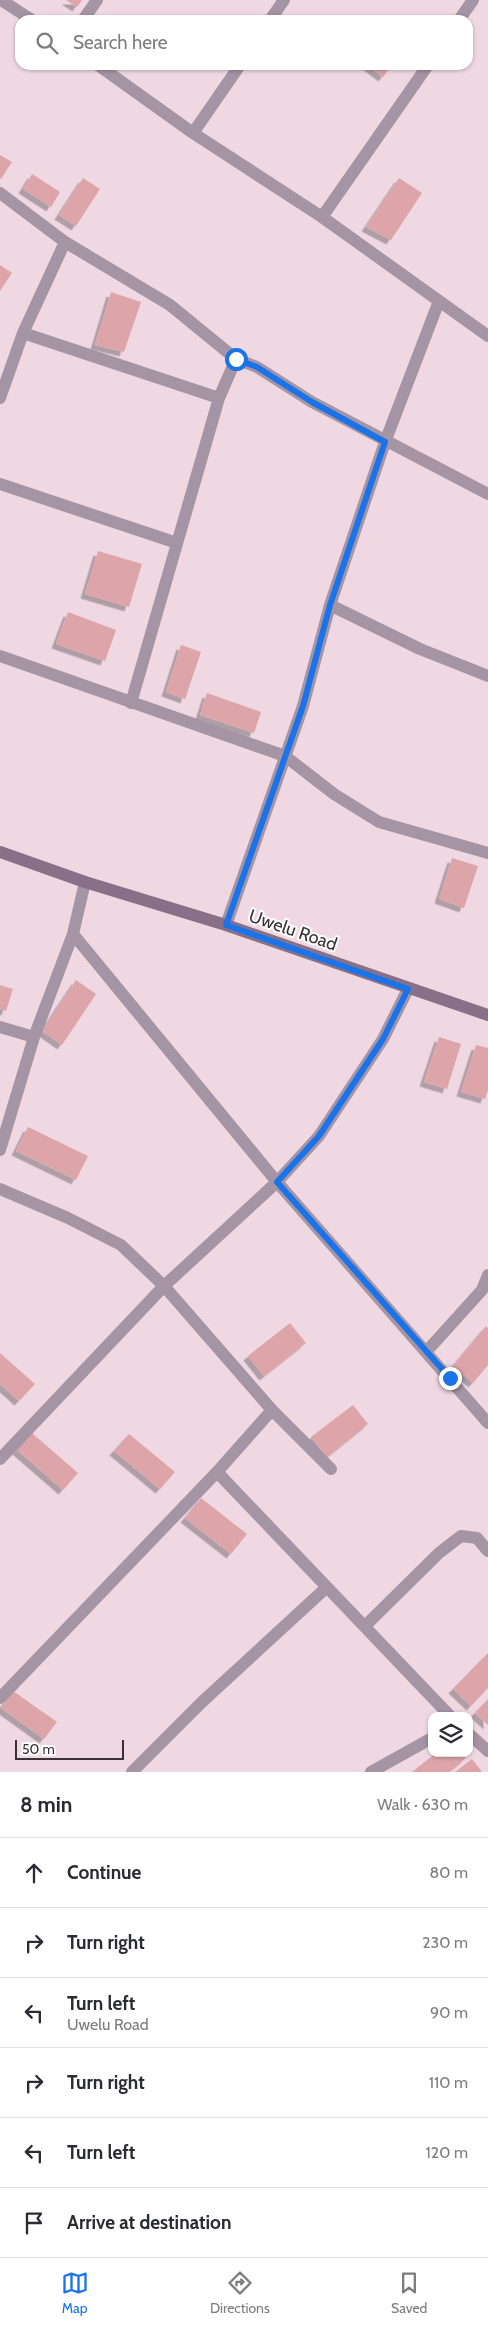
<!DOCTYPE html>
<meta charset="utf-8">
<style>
:root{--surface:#fff;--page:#f7f7f7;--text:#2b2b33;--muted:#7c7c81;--line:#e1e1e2;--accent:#1a73e8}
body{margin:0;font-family:Cabin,sans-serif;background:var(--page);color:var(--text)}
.controls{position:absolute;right:15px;bottom:15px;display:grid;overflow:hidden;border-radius:10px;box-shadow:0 1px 4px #0004}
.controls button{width:45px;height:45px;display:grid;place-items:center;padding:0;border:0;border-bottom:1px solid var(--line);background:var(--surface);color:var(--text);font:25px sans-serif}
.scale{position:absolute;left:15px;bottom:12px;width:109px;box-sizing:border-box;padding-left:5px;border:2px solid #3a3135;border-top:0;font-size:14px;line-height:18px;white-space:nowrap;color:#3a3135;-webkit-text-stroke:4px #fff;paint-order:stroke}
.stop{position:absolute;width:15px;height:15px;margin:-11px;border:4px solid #1a73e8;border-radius:50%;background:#fff}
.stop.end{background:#1a73e8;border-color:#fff;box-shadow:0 1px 5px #0008}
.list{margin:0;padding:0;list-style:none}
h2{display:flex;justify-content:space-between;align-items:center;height:65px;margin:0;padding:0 20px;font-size:21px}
h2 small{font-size:16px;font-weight:400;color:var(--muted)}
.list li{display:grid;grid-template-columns:32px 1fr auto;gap:15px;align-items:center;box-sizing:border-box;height:70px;padding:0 20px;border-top:1px solid var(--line)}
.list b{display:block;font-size:19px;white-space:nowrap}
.list p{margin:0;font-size:16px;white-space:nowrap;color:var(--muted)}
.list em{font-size:16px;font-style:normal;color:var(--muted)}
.icon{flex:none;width:28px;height:28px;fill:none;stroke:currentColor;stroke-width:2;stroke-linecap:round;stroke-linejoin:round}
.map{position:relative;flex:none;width:488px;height:1772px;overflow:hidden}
.search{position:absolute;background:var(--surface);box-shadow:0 1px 4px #0004;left:15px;right:15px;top:15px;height:55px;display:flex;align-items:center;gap:12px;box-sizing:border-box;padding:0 18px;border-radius:15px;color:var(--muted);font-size:19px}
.sheet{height:485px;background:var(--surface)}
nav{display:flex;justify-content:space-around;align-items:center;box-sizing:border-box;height:70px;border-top:1px solid var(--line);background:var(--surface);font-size:14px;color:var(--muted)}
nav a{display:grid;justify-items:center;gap:2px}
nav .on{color:var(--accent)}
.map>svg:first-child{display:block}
.building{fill:#dda5a9;filter:url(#shadow)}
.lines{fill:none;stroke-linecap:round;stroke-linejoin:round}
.street{stroke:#a594a4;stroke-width:12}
.secondary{stroke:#887088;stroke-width:12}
.route{stroke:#1a73e8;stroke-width:6}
.labels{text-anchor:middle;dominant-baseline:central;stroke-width:4;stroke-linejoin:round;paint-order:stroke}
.street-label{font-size:18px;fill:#3a3135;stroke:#fff}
</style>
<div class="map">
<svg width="488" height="1772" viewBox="0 0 488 1772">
<defs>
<filter id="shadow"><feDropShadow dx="-4.5" dy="4.5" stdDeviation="0" flood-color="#0004"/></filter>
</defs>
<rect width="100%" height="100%" fill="#efd8e2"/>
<path class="building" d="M66,0H82L77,7Z
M367,65H392L383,77Z
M0,155L12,162L1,179L0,178Z
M32,174L60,192L51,207L23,189Z
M83,178L100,189L76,226L59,215Z
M399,178L422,193L391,240L366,227Z
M0,265L12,273L0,291Z
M111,292L141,302L124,352L95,345Z
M98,551L142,564L129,607L85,594Z
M68,612L116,630L105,661L56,644Z
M181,645L201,652L185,699L166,692Z
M207,693L261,712L254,733L200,715Z
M452,858L478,866L464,908L439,899Z
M76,980L96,994L62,1045L42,1031Z
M0,985L13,989L6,1011L0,1009Z
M439,1037L461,1044L447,1089L424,1082Z
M476,1045L488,1048V1090L485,1099L461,1092Z
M28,1127L88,1156L76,1180L16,1151Z
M290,1323L306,1343L264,1376L248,1356Z
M486,1326L488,1328V1365L473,1383L453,1366Z
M0,1353L35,1384L19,1401L0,1384Z
M353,1405L368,1424L327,1457L311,1437Z
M32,1433L78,1473L63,1490L17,1450Z
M129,1434L175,1472L160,1489L114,1451Z
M201,1498L247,1534L231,1554L185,1518Z
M488,1653V1688L471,1706L453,1689Z
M13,1691L57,1722L44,1739L1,1708Z
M488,1699V1725L475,1713Z
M436,1753H462L466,1758L449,1772H412Z
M472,1759L482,1772H455Z"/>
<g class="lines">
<path class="street" d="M1,0L32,20
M83,20L97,0
M270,20L284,0
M459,20L473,0
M98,65L193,133L322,217L488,336
M193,133L240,65
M0,193L65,242L170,305L236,359L257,367L312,402L488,494
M322,217L428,65
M23,333L219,398
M0,398L23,333L65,242
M0,484L177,543
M330,605L420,649L488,676
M0,656L285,756L334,794L379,822L488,853
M131,703L219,398L236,359
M226,925L303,706L330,605L385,442L439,301
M73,934L277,1182L488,1423
M0,1027L34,1037
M0,1150L34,1037L73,934L85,882
M0,1189L68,1218L121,1245L164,1286L272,1410L331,1469
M426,1352L482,1290L488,1275
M0,1459L164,1286L277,1182L319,1136L383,1039L408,989
M217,1472L450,1716
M365,1626L439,1553L461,1536L477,1538L488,1551
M0,1698L217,1472L272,1410
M469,1734L488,1751
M132,1772L202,1702L327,1587
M371,1772L432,1738"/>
<path class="secondary" d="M0,852L85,882L226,925L488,1015"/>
</g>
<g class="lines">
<path class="route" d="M236,359L257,367L312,402L385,442L330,605L303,706L226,925L408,989L383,1039L319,1136L277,1182L450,1378"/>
</g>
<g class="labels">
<g class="street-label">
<text transform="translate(293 930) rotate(19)">Uwelu Road</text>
</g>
</g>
</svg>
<div class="controls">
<button><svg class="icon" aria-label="layers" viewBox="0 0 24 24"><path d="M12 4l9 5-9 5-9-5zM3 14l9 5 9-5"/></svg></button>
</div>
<div class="scale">50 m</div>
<div class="stop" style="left:236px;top:359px"></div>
<div class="stop end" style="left:450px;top:1378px"></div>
<div class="search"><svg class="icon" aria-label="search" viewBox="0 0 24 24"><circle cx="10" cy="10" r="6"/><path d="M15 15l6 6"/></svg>Search here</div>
</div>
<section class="sheet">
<h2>8 min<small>Walk · 630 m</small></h2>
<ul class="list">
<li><svg class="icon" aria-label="ahead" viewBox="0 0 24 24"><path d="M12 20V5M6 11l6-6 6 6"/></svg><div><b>Continue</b></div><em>80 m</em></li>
<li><svg class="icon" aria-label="right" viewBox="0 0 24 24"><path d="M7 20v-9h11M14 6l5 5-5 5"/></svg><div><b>Turn right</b></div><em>230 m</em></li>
<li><svg class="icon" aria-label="left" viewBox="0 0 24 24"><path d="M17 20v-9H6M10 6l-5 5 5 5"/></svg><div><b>Turn left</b><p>Uwelu Road</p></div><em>90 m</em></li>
<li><svg class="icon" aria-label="right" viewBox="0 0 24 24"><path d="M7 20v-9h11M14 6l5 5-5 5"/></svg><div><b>Turn right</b></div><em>110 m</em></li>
<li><svg class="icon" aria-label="left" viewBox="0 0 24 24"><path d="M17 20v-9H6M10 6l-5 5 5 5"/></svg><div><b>Turn left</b></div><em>120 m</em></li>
<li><svg class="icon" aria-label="arrive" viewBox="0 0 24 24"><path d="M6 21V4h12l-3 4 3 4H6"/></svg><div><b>Arrive at destination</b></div></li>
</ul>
</section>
<nav>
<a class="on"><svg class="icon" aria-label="map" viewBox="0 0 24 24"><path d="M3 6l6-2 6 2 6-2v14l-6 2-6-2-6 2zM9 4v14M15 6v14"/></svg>Map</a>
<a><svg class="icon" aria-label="directions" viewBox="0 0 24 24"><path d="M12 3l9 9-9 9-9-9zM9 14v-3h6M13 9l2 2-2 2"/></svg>Directions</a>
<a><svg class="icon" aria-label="saved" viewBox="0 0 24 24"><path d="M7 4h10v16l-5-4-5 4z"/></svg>Saved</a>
</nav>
